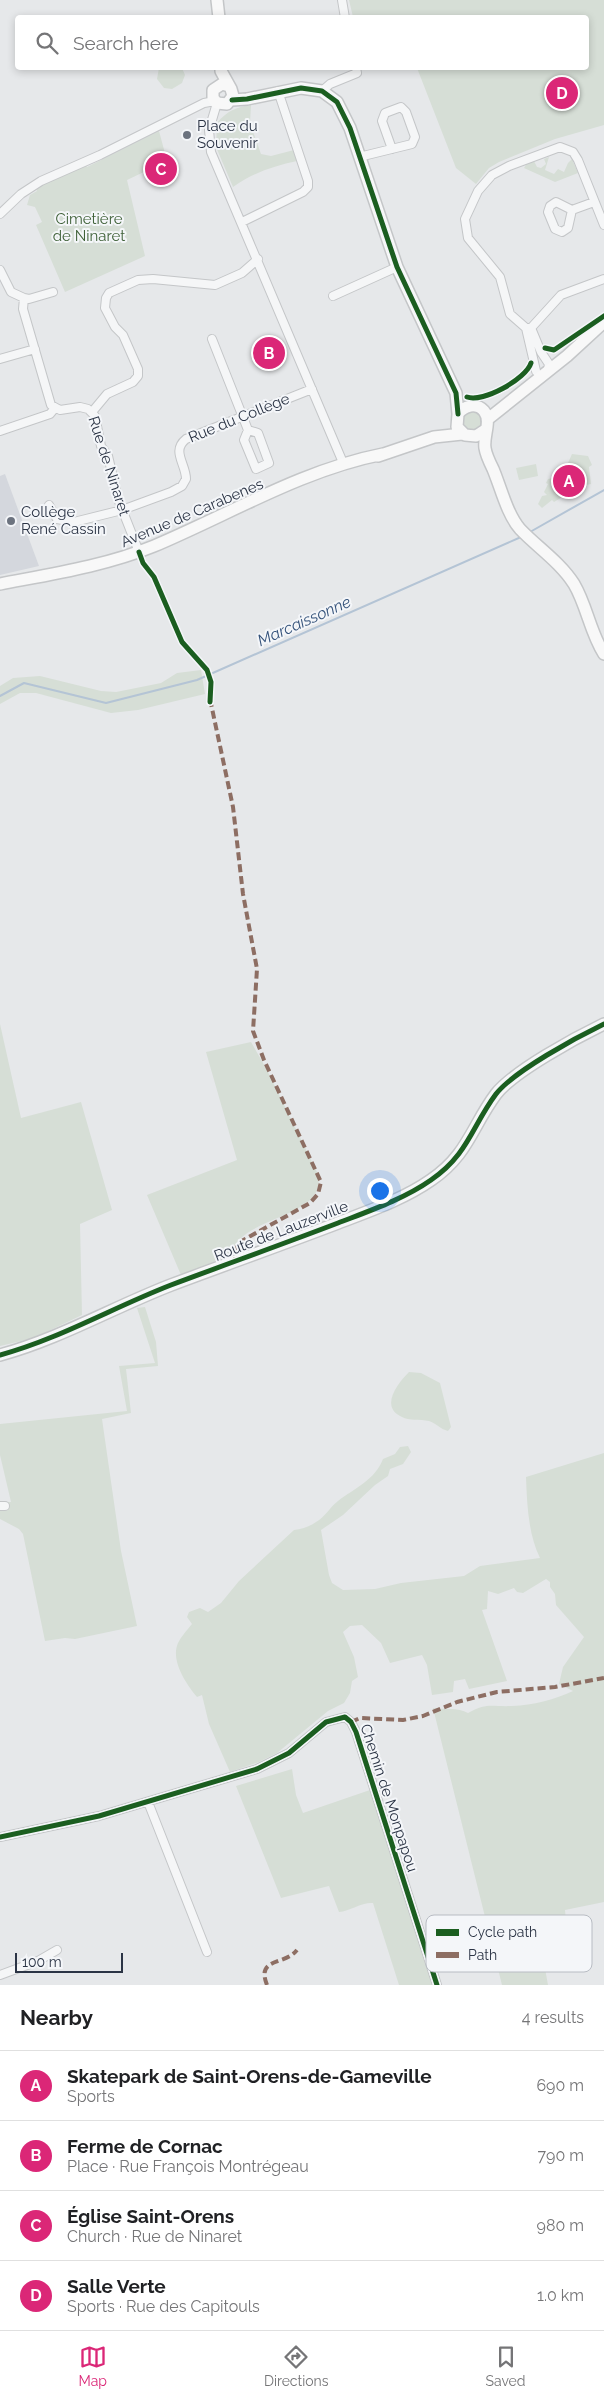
<!DOCTYPE html>
<meta charset="utf-8">
<style>
:root{--surface:#fff;--page:#f2f2f2;--text:#202124;--muted:#757577;--line:#e0e0e0;--accent:#db2777}
body{margin:0;font-family:Raleway,sans-serif;background:var(--page);color:var(--text)}
.scale{position:absolute;left:15px;bottom:12px;width:108px;box-sizing:border-box;padding-left:5px;border:2px solid #2b3445;border-top:0;font-size:14px;line-height:18px;white-space:nowrap;color:#2b3445;-webkit-text-stroke:4px #f4f6f9;paint-order:stroke}
.you{position:absolute;left:379px;top:1190px;width:18px;height:18px;margin:-12px;border:4px solid #fff;border-radius:50%;background:#1a73e8;box-shadow:0 0 0 8px #1a73e833}
.badge{display:grid;place-items:center;width:32px;height:32px;border-radius:50%;background:var(--accent);color:#fff;font-size:16px;font-weight:700}
.pin{position:absolute;translate:-50% -50%;border:2px solid #fff;box-shadow:0 1px 5px #0006}
.list{margin:0;padding:0;list-style:none}
h2{display:flex;justify-content:space-between;align-items:center;height:65px;margin:0;padding:0 20px;font-size:21px}
h2 small{font-size:16px;font-weight:400;color:var(--muted)}
.list li{display:grid;grid-template-columns:32px 1fr auto;gap:15px;align-items:center;box-sizing:border-box;height:70px;padding:0 20px;border-top:1px solid var(--line)}
.list b{display:block;font-size:19px;white-space:nowrap}
.list p{margin:0;font-size:16px;white-space:nowrap;color:var(--muted)}
.list em{font-size:16px;font-style:normal;color:var(--muted)}
.icon{flex:none;width:28px;height:28px;fill:none;stroke:currentColor;stroke-width:2;stroke-linecap:round;stroke-linejoin:round}
.map{position:relative;flex:none;width:604px;height:1985px;overflow:hidden}
.search{position:absolute;background:var(--surface);box-shadow:0 2px 8px #0003;left:15px;right:15px;top:15px;height:55px;display:flex;align-items:center;gap:12px;box-sizing:border-box;padding:0 18px;border-radius:5px;color:var(--muted);font-size:19px}
.sheet{height:345px;background:var(--surface)}
nav{display:flex;justify-content:space-around;align-items:center;box-sizing:border-box;height:70px;border-top:1px solid var(--line);background:var(--surface);font-size:14px;color:var(--muted)}
nav a{display:grid;justify-items:center;gap:2px}
nav .on{color:var(--accent)}
.map>svg:first-child{display:block}
.built{fill:#d4d7dd}
.green{fill:#d6ded6}
.lines{fill:none;stroke-linecap:round;stroke-linejoin:round}
.stream{stroke:#b4c4d5;stroke-width:2}
.street-casing{stroke:#c4c6c8;stroke-width:10}
.secondary-casing{stroke:#c4c6c8;stroke-width:14}
.street{stroke:#f5f6f7;stroke-width:8}
.secondary{stroke:#f8f8f8;stroke-width:11}
.quiet{stroke:#8d6e63;stroke-width:4;stroke-dasharray:8 4;stroke-linecap:butt}
.cycleway-casing{stroke:#f4f6f9;stroke-width:8}
.cycleway{stroke:#1b5e20;stroke-width:5}
.poi-dot{fill:#6c737f;stroke:#f4f6f9;stroke-width:2}
.labels{text-anchor:middle;dominant-baseline:central;stroke-width:4;stroke-linejoin:round;paint-order:stroke}
.poi-label{font-size:15px;fill:#2b3445;stroke:#f4f6f9;text-anchor:start}
.park-label{font-size:15px;fill:#3f6138;stroke:#f4f6f9}
.street-label{font-size:15px;fill:#2b3445;stroke:#f4f6f9}
.water-label{font-size:16px;font-style:italic;fill:#34527a;stroke:#f4f6f9}
.key{fill:#f4f6f9;stroke:#b8bcc3;stroke-width:1}
.key-label{font-size:14px;fill:#2b3445}
</style>
<div class="map">
<svg width="604" height="1985" viewBox="0 0 604 1985">
<rect width="100%" height="100%" fill="#e6e8ea"/>
<path class="built" d="M5,474L39,566L0,575V476Z"/>
<path class="green" d="M349,0H604V125L555,139L499,162L489,168L476,184L456,168L417,68H586V18L353,17Z
M159,68H182L185,75L182,83L172,89L164,88L157,79Z
M251,105L250,123L261,154L271,156L294,150L297,161C274,166 252,173 233,187L216,147L217,123C227,111 236,107 251,105Z
M159,131L166,157L156,160L157,165L150,166L146,171L127,180L145,256L65,292L36,225L42,222L35,207L27,205L30,195L37,191L36,188L86,165L87,167Z
M549,157L545,170L554,174L558,169L564,172L568,163L572,159L578,173L555,182L524,168L527,163L534,161L537,167L541,168L546,164L544,159Z
M462 422a10 10 0 1 1 20 0a10 10 0 1 1-20 0Z
M572,454L588,456L592,465L589,467L591,484L581,486L554,502L552,500L542,508L538,504L542,496L547,495L544,492L548,484L546,483L548,479L554,478L556,473L564,472Z
M536,464L538,476L519,480L516,468Z
M201,670L205,694L138,710L111,713L36,693H20L0,704V686L13,678L40,676L101,691L116,692L161,683L177,673Z
M0,1024L21,1118L81,1102L112,1210L80,1224L82,1315L34,1338L0,1346Z
M251,1042L267,1070L318,1174C328,1220 238,1215 231,1255L181,1275L147,1195L237,1160L206,1052Z
M145,1307L156,1342L158,1366L126,1369L131,1413L102,1419L121,1551L137,1626L75,1639L65,1638L45,1641L23,1534L19,1529L0,1519V1502H11L0,1455V1424L127,1411L119,1366L155,1363L137,1308Z
M409,1372L421,1373L440,1383L451,1427L448,1431C440,1429 436,1423 429,1421C420,1419 409,1421 402,1417C379,1407 398,1383 409,1372Z
M408,1446L411,1452L403,1464L390,1469L388,1476L375,1485L343,1515L321,1530L329,1575L332,1583L343,1590L375,1589L401,1583L464,1576L480,1566L540,1558C528,1534 527,1503 526,1477L604,1453V1902L565,1910L568,1943L542,1952L548,1985H502L433,1708C444,1710 458,1707 468,1713C488,1702 491,1707 512,1706C534,1705 553,1700 573,1691L559,1684L563,1667L584,1637L556,1605L555,1594L550,1587V1582L546,1579L523,1593L517,1592L514,1588L498,1594L488,1591L487,1609L482,1610L507,1681L469,1689L465,1679L454,1681L453,1692L432,1695L427,1665L422,1655L390,1663L381,1643L362,1625L350,1626L343,1632L354,1657L358,1677L352,1681L350,1693L344,1703L328,1711L277,1753L259,1762L230,1772L209,1724L202,1695L197,1697C187,1685 170,1661 178,1643C181,1637 187,1630 192,1624L187,1617L189,1612L200,1608L208,1612L221,1603L239,1581L294,1530C302,1529 309,1527 316,1522C325,1517 330,1507 338,1501C355,1488 375,1480 383,1459L395,1454L400,1447Z
M292,1769L296,1795L303,1813L370,1790L433,1985H399L373,1903C362,1902 350,1911 339,1912L329,1886L281,1898L236,1786Z"/>
<g class="lines">
<path class="stream" d="M530,532L604,490
M0,696L24,683L106,703L197,680L521,537"/>
<defs>
<path id="street" d="M342,0L345,18
M322,91L330,84L357,73L356,68
M217,103L209,130L211,152L344,465
M359,157L412,144L415,137L406,112L401,107L385,113L382,121L392,149
M572,210L568,228L562,232L555,229L548,212L550,206L556,202L572,210L594,202
M0,214L21,194L41,181L100,155L204,103L215,101
M242,222L303,192L308,187V181L278,91
M0,270L11,292L24,298L23,309L51,405L60,410L80,407L88,409L95,416L101,446L108,456L118,499L139,552
M333,296L397,267
M24,298L29,299L53,292
M526,328L536,371
M531,328H526L510,314L500,277L468,238L465,219L478,191L492,175L509,166L560,147L573,152L578,160L604,225
M531,328L561,295L604,279
M531,328L541,352L549,364L548,370
M212,339L248,430L244,440L256,469L269,463L258,433L248,430
M0,359L35,349
M92,412L107,394L133,382L138,376V369L123,335L115,327L105,308L106,298L109,293L138,280L153,279L215,285L242,273L258,259
M0,431L50,414L55,408
M49,505L57,519L74,522L122,510L171,492L182,486L186,479C186,464 171,451 186,439L312,389
M0,1506H5
M148,1802L207,1952
M0,1837L99,1816L257,1769L289,1753L326,1722L345,1717L351,1722L356,1732L437,1985
M0,1975L38,1961L57,1950"/>
<path id="secondary" d="M217,0L219,18
M221,71L231,89L233,96L227,104L217,103L213,98V90L222,84L229,86
M232,100L247,99L301,88L322,91L337,102L350,128L397,267L456,393L458,414
M488,419L567,356L604,322
M485,430L476,436L465,435L457,427L458,414C464,406 476,402 484,411C492,421 483,436 485,448C486,455 490,463 493,469C501,488 507,514 520,529C537,547 560,562 574,584C587,606 590,632 604,654
M378,456L434,437L462,434
M0,584C52,574 105,566 154,546C230,514 302,470 383,454
M0,1355C59,1339 114,1307 171,1285C227,1264 283,1244 338,1223C369,1211 404,1199 431,1180C468,1155 472,1126 496,1094C514,1071 577,1037 604,1024"/>
</defs>
<use href="#street" class="street-casing"/>
<use href="#secondary" class="secondary-casing"/>
<use href="#street" class="street"/>
<use href="#secondary" class="secondary"/>
<path class="quiet" d="M210,699L233,807L243,894L257,969L253,1031L264,1060L321,1182L318,1194L310,1203L238,1243L234,1252L236,1261
M351,1722L360,1718L403,1720L423,1716L457,1702L497,1692L555,1687L604,1678
M267,1985C256,1957 284,1966 297,1950"/>
<defs>
<path id="cycleway" d="M232,100L247,99L301,88L322,91L337,102L350,128L397,267L456,393L458,414
M545,348L554,350L604,316
M467,397C483,403 526,379 531,363
M139,552L143,563L154,577L182,642L207,670L211,682L210,702
M0,1355C59,1339 114,1307 171,1285C227,1264 283,1244 338,1223C369,1211 404,1199 431,1180C468,1155 472,1126 496,1094C514,1071 577,1037 604,1024
M0,1837L99,1816L257,1769L289,1753L326,1722L345,1717L351,1722L356,1732L437,1985"/>
</defs>
<use href="#cycleway" class="cycleway-casing"/>
<use href="#cycleway" class="cycleway"/>
</g>
<g class="poi-dot">
<circle cx="187" cy="135" r="5"/>
<circle cx="11" cy="521" r="5"/>
</g>
<g class="labels">
<g class="poi-label">
<text x="197" y="126">Place du<tspan x="197" dy="17">Souvenir</tspan></text>
<text x="21" y="512">Collège<tspan x="21" dy="17">René Cassin</tspan></text>
</g>
<g class="park-label">
<text x="89" y="219">Cimetière<tspan x="89" dy="17">de Ninaret</tspan></text>
</g>
<g class="street-label">
<text transform="translate(239 418) rotate(-22)">Rue du Collège</text>
<text transform="translate(109 466) rotate(72)">Rue de Ninaret</text>
<text transform="translate(192 513) rotate(-23)">Avenue de Carabenes</text>
<text transform="translate(281 1231) rotate(-21)">Route de Lauzerville</text>
<text transform="translate(389 1798) rotate(72)">Chemin de Monpapou</text>
</g>
<g class="water-label">
<text transform="translate(304 621) rotate(-24)">Marcaissonne</text>
</g>
</g>
<rect x="426" y="1915" width="166" height="57" rx="8" class="key"/>
<rect x="436" y="1929" width="23" height="7" fill="#1b5e20"/>
<rect x="436" y="1952" width="23" height="6" fill="#8d6e63"/>
<g class="key-label">
<text x="468" y="1937">Cycle path</text>
<text x="468" y="1960">Path</text>
</g>
</svg>
<div class="scale">100 m</div>
<div class="you"></div>
<div class="pin badge" style="left:569px;top:481px">A</div>
<div class="pin badge" style="left:269px;top:353px">B</div>
<div class="pin badge" style="left:161px;top:169px">C</div>
<div class="pin badge" style="left:562px;top:93px">D</div>
<div class="search"><svg class="icon" aria-label="search" viewBox="0 0 24 24"><circle cx="10" cy="10" r="6"/><path d="M15 15l6 6"/></svg>Search here</div>
</div>
<section class="sheet">
<h2>Nearby<small>4 results</small></h2>
<ul class="list">
<li><span class="badge">A</span><div><b>Skatepark de Saint-Orens-de-Gameville</b><p>Sports</p></div><em>690 m</em></li>
<li><span class="badge">B</span><div><b>Ferme de Cornac</b><p>Place · Rue François Montrégeau</p></div><em>790 m</em></li>
<li><span class="badge">C</span><div><b>Église Saint-Orens</b><p>Church · Rue de Ninaret</p></div><em>980 m</em></li>
<li><span class="badge">D</span><div><b>Salle Verte</b><p>Sports · Rue des Capitouls</p></div><em>1.0 km</em></li>
</ul>
</section>
<nav>
<a class="on"><svg class="icon" aria-label="map" viewBox="0 0 24 24"><path d="M3 6l6-2 6 2 6-2v14l-6 2-6-2-6 2zM9 4v14M15 6v14"/></svg>Map</a>
<a><svg class="icon" aria-label="directions" viewBox="0 0 24 24"><path d="M12 3l9 9-9 9-9-9zM9 14v-3h6M13 9l2 2-2 2"/></svg>Directions</a>
<a><svg class="icon" aria-label="saved" viewBox="0 0 24 24"><path d="M7 4h10v16l-5-4-5 4z"/></svg>Saved</a>
</nav>
